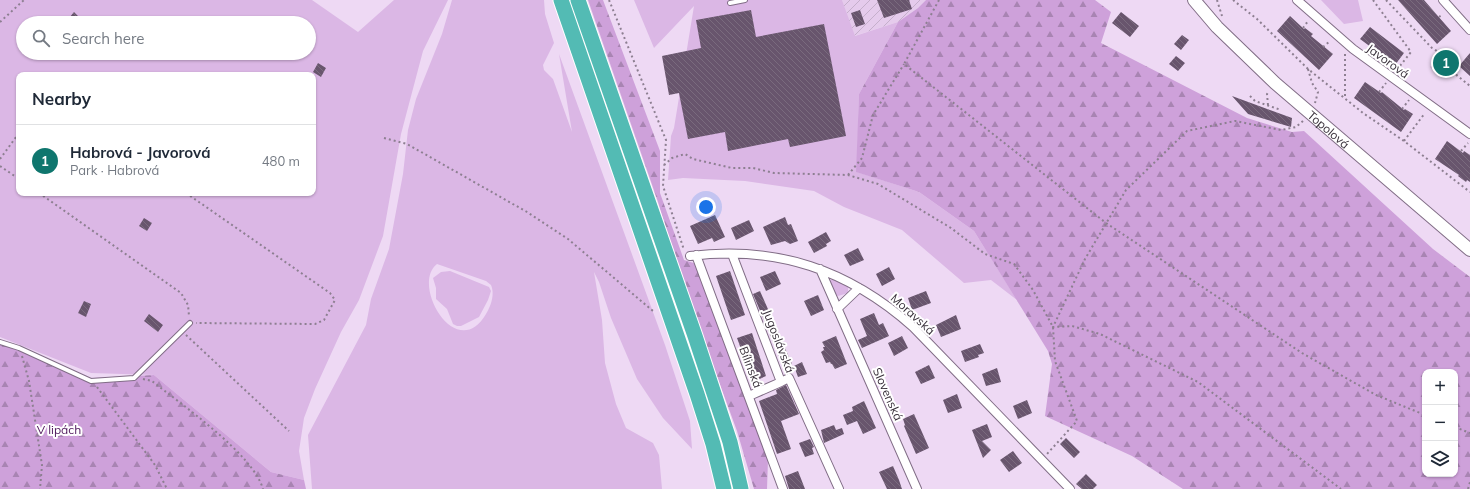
<!DOCTYPE html>
<meta charset="utf-8">
<style>
:root{--surface:#fff;--page:#f6f6f7;--text:#1f2937;--muted:#747a83;--line:#e0e1e3;--accent:#0f766e}
body{margin:0;font-family:Mulish,sans-serif;background:var(--page);color:var(--text)}
.controls{position:absolute;right:12px;bottom:12px;display:grid;overflow:hidden;border-radius:8px;box-shadow:0 1px 3px #0004}
.controls button{width:36px;height:36px;display:grid;place-items:center;padding:0;border:0;border-bottom:1px solid var(--line);background:var(--surface);color:var(--text);font:20px sans-serif}
.you{position:absolute;left:706px;top:207px;width:14px;height:14px;margin:-10px;border:3px solid #fff;border-radius:50%;background:#1a73e8;box-shadow:0 0 0 6px #1a73e833}
.badge{display:grid;place-items:center;width:26px;height:26px;border-radius:50%;background:var(--accent);color:#fff;font-size:13px;font-weight:700}
.pin{position:absolute;translate:-50% -50%;border:2px solid #fff;box-shadow:0 1px 4px #0006}
.list{margin:0;padding:0;list-style:none}
h2{display:flex;justify-content:space-between;align-items:center;height:52px;margin:0;padding:0 16px;font-size:17px}
h2 small{font-size:13px;font-weight:400;color:var(--muted)}
.list li{display:grid;grid-template-columns:26px 1fr auto;gap:12px;align-items:center;box-sizing:border-box;height:72px;padding:0 16px;border-top:1px solid var(--line)}
.list b{display:block;font-size:15px;white-space:nowrap}
.list p{margin:0;font-size:13px;white-space:nowrap;color:var(--muted)}
.list em{font-size:13px;font-style:normal;color:var(--muted)}
.icon{flex:none;width:22px;height:22px;fill:none;stroke:currentColor;stroke-width:2;stroke-linecap:round;stroke-linejoin:round}
.map{position:relative;flex:none;width:1470px;height:489px;overflow:hidden}
.search{position:absolute;background:var(--surface);box-shadow:0 1px 3px #0004;left:16px;top:16px;width:300px;height:44px;display:flex;align-items:center;gap:10px;box-sizing:border-box;padding:0 14px;border-radius:22px;color:var(--muted);font-size:15px}
.panel{position:absolute;background:var(--surface);box-shadow:0 1px 3px #0004;left:16px;top:72px;width:300px;height:124px;border-radius:8px}
.map>svg:first-child{display:block}
.industrial{fill:url(#industrial-furrows)}
.green{fill:#dbb7e5;fill-rule:evenodd}
.forest{fill:url(#forest-firs);fill-rule:evenodd}
.park{fill:url(#park-dots)}
.building{fill:url(#building-back-hatch)}
.lines{fill:none;stroke-linecap:round;stroke-linejoin:round}
.lane-casing{stroke:#816d86;stroke-width:6}
.street-casing{stroke:#816d86;stroke-width:10}
.secondary-casing{stroke:#816d86;stroke-width:14}
.highway-casing{stroke:#fff;stroke-width:17}
.path{stroke:#8d7f91;stroke-width:2;stroke-dasharray:2 3;stroke-linecap:butt}
.lane{stroke:#fff;stroke-width:4}
.street{stroke:#fff;stroke-width:8}
.secondary{stroke:#fff;stroke-width:12}
.highway{stroke:#53bbb4;stroke-width:15}
.labels{text-anchor:middle;dominant-baseline:central;stroke-width:4;stroke-linejoin:round;paint-order:stroke}
.street-label{font-size:12px;fill:#372f39;stroke:#fff}
.park-label{font-size:12px;fill:#50195d;stroke:#fff}
</style>
<div class="map">
<svg width="1470" height="489" viewBox="0 0 1470 489">
<defs>
<pattern id="industrial-furrows" width="10" height="10" patternUnits="userSpaceOnUse"><rect width="10" height="10" fill="#e5cbec"/><path d="M-1 1l2-2M0 10L10 0M9 11l2-2" fill="none" stroke="#c5afcb"/></pattern>
<pattern id="forest-firs" width="22" height="20" patternUnits="userSpaceOnUse"><rect width="22" height="20" fill="#cea1da"/><path d="M5 1l3.5 6h-7zM16 11l3.5 6h-7z" fill="#a884b2"/></pattern>
<pattern id="park-dots" width="8" height="8" patternUnits="userSpaceOnUse"><rect width="8" height="8" fill="#dbb7e5"/><path d="M2 2h.1M6 6h.1" fill="none" stroke="#b295bb" stroke-width="1.8" stroke-linecap="round"/></pattern>
<pattern id="building-back-hatch" width="6" height="6" patternUnits="userSpaceOnUse"><rect width="6" height="6" fill="#68556d"/><path d="M-1 5l2 2M0 0l6 6M5-1l2 2" fill="none" stroke="#7a6b7e"/></pattern>
</defs>
<rect width="100%" height="100%" fill="#eed9f4"/>
<path class="industrial" d="M842,0H926L918,8L898,22L854,36Z"/>
<path class="green" d="M0,0H312L358,32L394,0H448L423,51L401,134L383,236L359,300L341,332L315,389L304,418L299,451L304,480L271,472L154,375L91,373L0,337ZM23,23H309V53H23ZM19,75H313V193H19Z
M452,0H544L545,14L554,43L543,65L544,70L553,79L572,132L559,54L665,345L690,421L692,449L663,418L637,379L611,318L599,282L594,272L602,320L605,363L616,404L626,428L653,443L659,455L662,489H312L308,435L366,325L371,299L389,249L403,174L408,130L416,99L442,34ZM437,264L486,281L491,285C495,294 491,306 486,314C457,364 410,285 437,264Z
M634,0H842L855,36L898,22L859,94L857,172L919,192L974,231L1017,300L991,280L964,283L902,230L844,207L814,191L745,181L683,178L668,180L671,136L674,128L694,6L654,48Z
M1321,0H1358L1363,21L1344,24Z
M450,271L489,287L491,291L488,300L479,317L461,326H457L453,324L447,309L436,299V288L433,278L441,272Z
M833,279L848,286V293L838,296C833,293 829,286 830,280Z"/>
<path class="forest" d="M588,0H603L660,151V193L684,260L697,264L768,460L767,489H754L737,431L683,284L658,202Z
M926,0H1095L1111,12L1101,43L1247,118L1292,132L1304,131L1433,249L1470,277V489H1183L1132,456L1045,416L1052,364L1048,351L974,231L919,192L856,172L859,94L898,22L918,8ZM1425,372H1455V474H1425Z
M0,342L90,378L154,375L271,472L304,480L306,489H0Z"/>
<path class="park" d="M1448,51L1458,59L1457,71L1438,74L1430,67Z"/>
<path class="building" d="M877,0H909L912,9L884,18Z
M1398,0H1424L1451,31L1437,44Z
M751,10L756,37L824,24L846,136L790,147L788,139L728,151L725,132L688,139L679,93L669,95L662,56L701,48L696,20Z
M860,10L865,24L856,27L851,13Z
M74,12L80,18L76,23H65Z
M1121,12L1139,26L1130,37L1112,23Z
M1290,16L1304,29L1305,28L1313,34L1311,36L1333,54L1319,70L1277,31Z
M1370,27L1404,53L1395,65L1360,39Z
M1182,35L1189,40L1181,50L1174,44Z
M1470,53V76L1459,66Z
M1176,56L1185,63L1178,71L1169,64Z
M318,63L326,68L321,77L313,72Z
M1365,82L1381,93L1382,92L1404,110L1405,109L1413,114L1401,132L1354,98Z
M1232,96L1292,118L1291,127L1248,114Z
M1447,141L1463,153L1464,151L1470,155V182L1467,180L1466,182L1458,176L1459,175L1435,159Z
M715,215L725,237L714,242L712,238L698,244L690,226Z
M785,217L788,225L791,224L798,241L790,244L785,241L771,245L763,227Z
M144,218L152,223L147,231L139,226Z
M749,220L754,231L736,240L731,228Z
M826,232L831,241L826,244L827,246L814,253L808,242Z
M858,248L864,260L850,266L844,255Z
M889,267L895,279L882,286L876,274Z
M730,271L745,315L731,320L716,276Z
M775,271L781,284L766,291L760,277Z
M760,291L792,364L784,368L753,294Z
M926,291L931,303L912,310L908,298Z
M818,295L824,310L811,316L804,301Z
M84,301L91,304L86,317L78,313Z
M874,313L879,325L883,323L889,336L862,348L858,340L867,336L860,319Z
M149,314L163,325L158,332L144,321Z
M956,315L961,329L941,337L936,325Z
M752,333L766,376L753,382L737,338Z
M836,336L847,364L835,369L832,364H831L830,362L826,363L821,352L824,350L823,347H825L822,342Z
M902,336L908,348L894,356L888,343Z
M980,344L984,353L978,355L979,357L965,362L961,351Z
M802,362L807,374L798,377L794,366Z
M929,365L935,378L921,384L915,372Z
M997,368L1001,382L986,386L982,374Z
M786,385L799,414L781,421L791,449L777,454L759,401L777,394L776,390Z
M957,394L962,408L948,413L943,400Z
M1027,400L1032,413L1018,419L1013,406Z
M864,401L876,428L863,434L857,421L847,425L843,415L853,411L852,407Z
M914,414L929,448L916,454L904,426L905,425L903,419Z
M987,424L992,437L982,441L991,450L983,458L972,430Z
M834,425L836,430L842,428L844,434L824,443L821,430Z
M1066,438L1080,452L1074,458L1060,444Z
M810,439L814,447L812,448L814,454L805,457L799,443Z
M1013,451L1022,463L1009,472L1000,460Z
M893,466L899,480L902,489H887L879,472Z
M798,471L805,489H789L785,476Z
M1086,474L1097,485L1093,489H1082L1076,484Z"/>
<g class="lines">
<defs>
<path id="lane" d="M730,3L745,0
M0,342L19,348L91,381L134,378L190,323"/>
<path id="street" d="M1297,0L1353,49L1470,134
M1443,0L1470,30
M732,254L781,382L789,378L839,489
M696,255L783,489
M690,256C777,245 849,270 913,327L1070,489
M820,269L917,489
M837,309L859,288
M749,396L781,382"/>
<g id="secondary">
<path id="s1" d="M1194,0L1217,27L1275,83L1470,250"/>
</g>
<path id="highway" d="M561,0L697,394L713,444L724,489
M578,0L695,336L730,442L741,489"/>
</defs>
<use href="#lane" class="lane-casing"/>
<use href="#street" class="street-casing"/>
<use href="#secondary" class="secondary-casing"/>
<use href="#highway" class="highway-casing"/>
<path class="path" d="M609,0L666,140L663,186L684,250
M939,0L904,64L1106,223L1302,353L1376,395L1425,415
M1217,0L1222,16
M1233,0L1257,19L1308,69L1363,113L1404,141L1470,192
M1373,0L1411,52L1396,71
M1386,0L1432,48L1442,54L1443,64L1470,86
M1439,17L1443,14
M0,22L24,0
M1303,28L1308,21
M1323,47L1330,41
M1345,54V99
M1308,69L1312,83L1318,92L1315,103
M1379,92L1386,83
M1250,96L1255,101L1281,110
M1268,105L1267,94L1269,91
M1402,109L1409,100
M1303,121L1296,127L1281,130L1235,121L1187,131L1126,190L1085,259L1053,327L1072,326L1100,334L1198,382L1341,489
M384,138L407,144L527,212L568,239L653,311
M1404,141L1425,113
M1461,151L1468,143
M0,159L19,133
M664,165L672,158L685,154L693,159L732,168H753L774,173L848,175L878,184L951,228L985,254L1014,264L1033,290L1053,327L1055,361L1077,421L1047,454
M0,166L19,179
M848,175L862,158L873,115L904,64
M39,193L181,293L188,305L189,316
M186,193L330,293L335,300L324,320L315,324L196,323
M186,335L289,431
M22,356L29,381L42,465L40,489
M143,379L152,381C182,405 253,454 263,489
M97,387L155,465L167,489
M1455,427L1470,433
M1468,489L1470,482"/>
<use href="#lane" class="lane"/>
<use href="#street" class="street"/>
<use href="#secondary" class="secondary"/>
<use href="#highway" class="highway"/>
</g>
<g class="labels">
<g class="street-label">
<text transform="translate(1388 61) rotate(36)">Javorová</text>
<text stroke="none"><textPath href="#s1" startOffset="187">Topolová</textPath></text>
<text transform="translate(913 314) rotate(42)">Moravská</text>
<text transform="translate(779 341) rotate(69)">Jugoslávská</text>
<text transform="translate(751 367) rotate(69)">Bílinská</text>
<text transform="translate(888 394) rotate(66)">Slovenská</text>
</g>
<g class="park-label">
<text x="59" y="429">V lipách</text>
</g>
</g>
</svg>
<div class="controls">
<button>+</button>
<button>−</button>
<button><svg class="icon" aria-label="layers" viewBox="0 0 24 24"><path d="M12 4l9 5-9 5-9-5zM3 14l9 5 9-5"/></svg></button>
</div>
<div class="you"></div>
<div class="pin badge" style="left:1446px;top:63px">1</div>
<div class="search"><svg class="icon" aria-label="search" viewBox="0 0 24 24"><circle cx="10" cy="10" r="6"/><path d="M15 15l6 6"/></svg>Search here</div>
<section class="panel">
<h2>Nearby<small></small></h2>
<ul class="list">
<li><span class="badge">1</span><div><b>Habrová - Javorová</b><p>Park · Habrová</p></div><em>480 m</em></li>
</ul>
</section>
</div>
